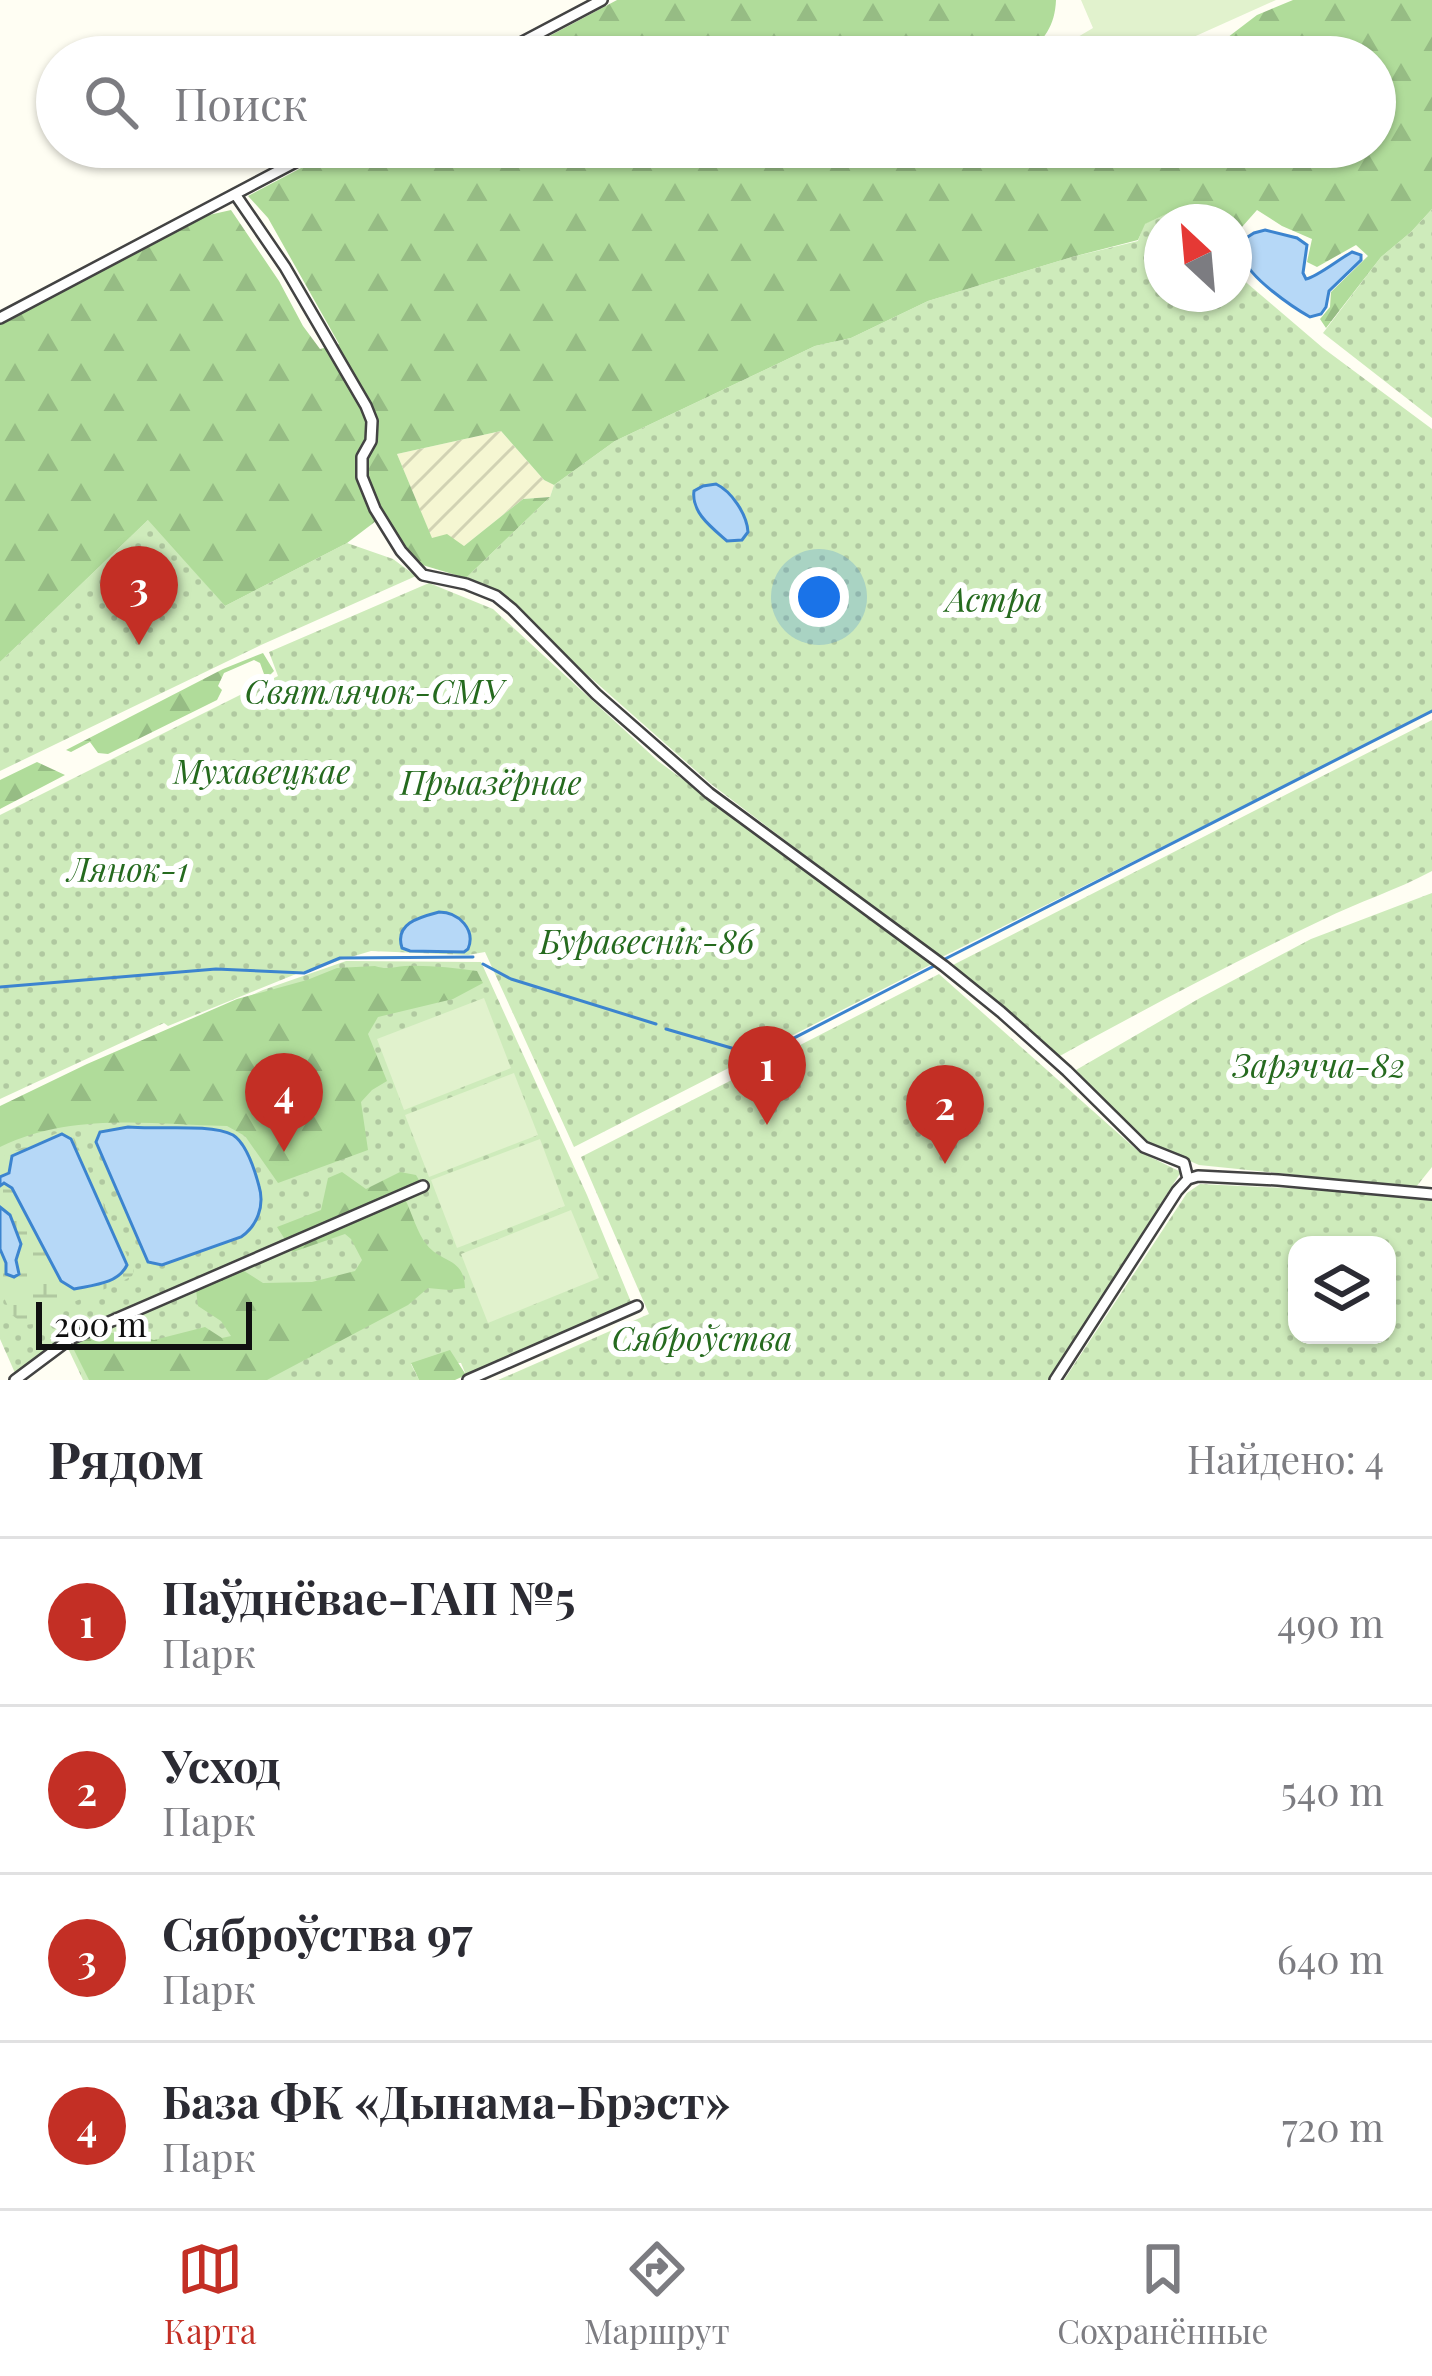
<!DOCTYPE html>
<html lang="ru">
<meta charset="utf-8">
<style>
:root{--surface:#fff;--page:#f7f7f7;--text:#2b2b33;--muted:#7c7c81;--line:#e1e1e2;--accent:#c32f25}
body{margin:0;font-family:"Playfair Display",serif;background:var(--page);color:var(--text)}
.controls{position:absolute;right:36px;bottom:36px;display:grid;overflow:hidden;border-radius:24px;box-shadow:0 3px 9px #0004}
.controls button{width:108px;height:108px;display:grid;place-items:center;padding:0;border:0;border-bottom:3px solid var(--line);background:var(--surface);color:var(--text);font:60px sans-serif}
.compass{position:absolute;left:1144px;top:204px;width:108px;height:108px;border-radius:50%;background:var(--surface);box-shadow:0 3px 9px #0004;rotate:334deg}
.scale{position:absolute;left:36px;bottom:30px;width:216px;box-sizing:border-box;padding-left:12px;border:6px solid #101010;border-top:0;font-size:33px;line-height:42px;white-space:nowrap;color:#101010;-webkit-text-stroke:9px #fff;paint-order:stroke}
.you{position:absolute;left:819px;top:597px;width:42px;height:42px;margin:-30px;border:9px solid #fff;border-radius:50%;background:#1a73e8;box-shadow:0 0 0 18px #1a73e833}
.badge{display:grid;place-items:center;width:78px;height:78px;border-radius:50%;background:var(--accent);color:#fff;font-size:39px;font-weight:700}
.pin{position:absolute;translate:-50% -99px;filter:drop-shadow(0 3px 6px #0008)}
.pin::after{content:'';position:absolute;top:63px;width:42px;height:36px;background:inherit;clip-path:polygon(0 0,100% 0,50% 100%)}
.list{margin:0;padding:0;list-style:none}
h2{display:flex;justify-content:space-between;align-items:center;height:156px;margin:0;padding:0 48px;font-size:51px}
h2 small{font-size:39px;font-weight:400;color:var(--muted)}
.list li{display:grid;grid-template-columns:78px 1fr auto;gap:36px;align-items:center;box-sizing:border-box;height:168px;padding:0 48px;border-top:3px solid var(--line)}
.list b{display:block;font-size:45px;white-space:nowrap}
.list p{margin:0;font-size:39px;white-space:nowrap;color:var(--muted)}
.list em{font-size:39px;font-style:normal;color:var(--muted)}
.icon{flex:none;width:66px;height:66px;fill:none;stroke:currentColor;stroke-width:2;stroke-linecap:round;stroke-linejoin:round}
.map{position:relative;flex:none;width:1432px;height:1380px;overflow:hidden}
.search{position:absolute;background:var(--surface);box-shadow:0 3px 9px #0004;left:36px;right:36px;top:36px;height:132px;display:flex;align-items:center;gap:30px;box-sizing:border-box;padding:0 42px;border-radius:66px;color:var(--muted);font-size:45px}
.sheet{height:828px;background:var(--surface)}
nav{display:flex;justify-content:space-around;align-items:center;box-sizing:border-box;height:168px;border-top:3px solid var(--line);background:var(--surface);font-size:33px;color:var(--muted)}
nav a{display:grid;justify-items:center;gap:6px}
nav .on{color:var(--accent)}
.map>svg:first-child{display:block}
.farmland{fill:url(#farmland-furrows)}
.green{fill:url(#green-dots);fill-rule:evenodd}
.forest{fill:url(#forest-firs)}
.wetland{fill:url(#wetland-marsh)}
.pitch{fill:#e1f2cd}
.water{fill:#b6d8f7;stroke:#3c84cf;stroke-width:3}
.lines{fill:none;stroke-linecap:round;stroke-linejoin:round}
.stream{stroke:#3c84cf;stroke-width:3}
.minor-casing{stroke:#434343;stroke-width:14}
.minor{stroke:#fff;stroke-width:9}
.labels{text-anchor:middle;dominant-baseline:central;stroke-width:12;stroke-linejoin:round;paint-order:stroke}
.park-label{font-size:33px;font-style:italic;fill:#256a1e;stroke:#fff}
</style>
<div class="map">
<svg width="1432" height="1380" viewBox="0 0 1432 1380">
<defs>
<pattern id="farmland-furrows" width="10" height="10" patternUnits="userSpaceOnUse" patternTransform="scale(3)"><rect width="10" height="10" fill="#f5f6d2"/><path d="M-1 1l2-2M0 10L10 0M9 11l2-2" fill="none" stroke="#d1d2b3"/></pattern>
<pattern id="green-dots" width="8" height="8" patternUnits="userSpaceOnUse" patternTransform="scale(3)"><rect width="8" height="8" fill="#ceebbb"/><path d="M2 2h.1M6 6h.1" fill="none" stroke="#b0c8a0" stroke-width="1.8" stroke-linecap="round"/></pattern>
<pattern id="forest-firs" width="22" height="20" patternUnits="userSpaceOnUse" patternTransform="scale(3)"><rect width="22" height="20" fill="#b0dc9a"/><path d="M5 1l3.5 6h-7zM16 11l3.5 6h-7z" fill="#96bc84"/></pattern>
<pattern id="wetland-marsh" width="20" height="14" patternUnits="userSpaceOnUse" patternTransform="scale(3)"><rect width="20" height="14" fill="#ceebbb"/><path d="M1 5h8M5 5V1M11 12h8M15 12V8" fill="none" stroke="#b0c8a0"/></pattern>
</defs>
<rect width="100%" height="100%" fill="#fffef3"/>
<path class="farmland" d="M501,431L544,480L554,485L550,497L523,499L464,546L432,539L397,454Z"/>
<path class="green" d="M1177,209L1196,210L1204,222H1162V294H1234V272L1323,348L1432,429V712L940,958L711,784L583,671L504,594L466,578L550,497L554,485L615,441L815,346L851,338L928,301L1072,257L1138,241L1144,224Z
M1432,209V418L1323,333L1381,257L1411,232Z
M149,519L225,606L347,543L393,559L416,576L261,645L0,771V662Z
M429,583L493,609L658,761L932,964L574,1147L485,952L468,955L371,951L301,972L168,1026L164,1023L0,1099V815L278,676L269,652Z
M1432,720V871C1397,890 1358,902 1322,920C1232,963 1145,1009 1058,1057L951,966Z
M1432,893V1167L1416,1187L1199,1165L1142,1140L1076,1070L1200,998L1311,939Z
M346,961L481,962L587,1195L631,1302L466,1375L461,1363L411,1364L419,1380H83L65,1342L60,1339L15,1373L0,1339V1108L263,990Z
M939,974L1138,1151L1181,1172L1048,1380H498L649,1314L581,1157Z
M1200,1184L1346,1191L1432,1200V1380H1064L1187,1193ZM1297,1245H1387V1335H1297Z"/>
<path class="forest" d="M617,0H1056C1055,26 1044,41 1023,57H510Z
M1293,0H1432V209L1411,232L1381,257L1326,328L1320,319L1330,307L1331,292L1368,256L1356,245L1317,267L1307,262L1312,239L1282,226L1257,210L1234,236V222H1207L1204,212L1177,209L1145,224L1138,240L1072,257L928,301L851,338L815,346L615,441L554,485L544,480L501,431L397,454L432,538L447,534L464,546L523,499L550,497L466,578L419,564L376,521L347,543L225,606L148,520L0,662V323L200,217L231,210L279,281L303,326L320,349L339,344L268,218L248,196L341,147H1375V57H1202L1257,15Z
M263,653L274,671L270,675L264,674L260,663L254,660L224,673L218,686L222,690L217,700L108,754L98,753L90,742L71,752L66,750L223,669Z
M37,762L65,775L0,809V780Z
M375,966C387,970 393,967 405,966C429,965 453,968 477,971L483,983L453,999L378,1017L368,1034L387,1081L372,1090L361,1102L368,1150L278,1183L245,1136L227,1126C151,1124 71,1112 0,1147V1106L87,1064L237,999L307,980L337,968Z
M342,1172L366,1189L400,1172L416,1175L420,1182L405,1199C412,1213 417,1233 427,1245C441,1263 464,1257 465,1288L449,1290L428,1288L408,1305L267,1380H89L72,1346L100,1333H126L154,1340L205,1327L222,1338L231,1336L221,1321L198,1306L196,1290L241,1269L263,1283L312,1282L355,1271L362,1260L351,1239L345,1234L293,1252L277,1227L321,1210L328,1178Z
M450,1350L466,1375L455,1380H419L411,1363Z"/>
<path class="wetland" d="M62,1131L74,1138L134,1271L132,1276L117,1284L71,1303L33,1324L25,1325L12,1315L0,1289V1157Z"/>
<path class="pitch" d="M1081,0H1276L1149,57H1044L1093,28Z
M484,998L511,1068L404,1110L377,1039Z
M514,1073L538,1135L429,1177L405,1115Z
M540,1139L565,1206L457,1248L431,1180Z
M571,1210L599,1278L488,1323L461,1254Z"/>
<path class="water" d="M1265,230L1297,238L1307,245L1303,273L1306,279C1317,277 1339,259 1352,252L1361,255V260L1329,291L1326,307L1321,314L1310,317C1294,308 1248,277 1244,258C1243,252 1246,245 1246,238L1254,233Z
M716,484C731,491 747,514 748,532L742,540L727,541C711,527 691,512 694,491L703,486Z
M439,912C459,912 476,930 468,949L464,952L410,951L402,948C394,923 420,917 439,912Z
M128,1127C155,1130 210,1123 233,1135C247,1144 255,1171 259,1186C265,1206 257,1226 241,1237L162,1265L148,1262L96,1142L100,1132Z
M62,1134L71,1139L127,1265C118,1284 93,1285 74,1289L61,1281L12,1188L4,1183L0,1186V1177L9,1173L12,1156Z
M0,1207L10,1215L21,1244L16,1260L19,1274L14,1277L6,1274V1263L0,1249Z"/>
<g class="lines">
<path class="stream" d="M945,959L1432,711
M483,964L511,979L656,1024
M0,987L216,969L304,973L340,958L473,957
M666,1029L759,1056L934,966"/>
<defs>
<path id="minor" d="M494,57L602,0
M235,194L285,267L366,406L372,421L371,441L362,457V477L375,509L401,551L423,575L466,584L496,596L512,609L596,694L709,793L944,966L1001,1012L1067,1071L1144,1147L1184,1163L1188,1179
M0,318L324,147
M15,1380L70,1339L423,1186
M468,1380L637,1306
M1055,1380L1177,1191L1188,1179L1198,1176L1278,1180L1432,1194"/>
</defs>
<use href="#minor" class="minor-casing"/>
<use href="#minor" class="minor"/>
</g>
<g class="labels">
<g class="park-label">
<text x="994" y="598">Астра</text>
<text x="374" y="690">Святлячок-СМУ</text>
<text x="262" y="770">Мухавецкае</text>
<text x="491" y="781">Прыазёрнае</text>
<text x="128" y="868">Лянок-1</text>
<text x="647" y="940">Буравеснік-86</text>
<text x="1319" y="1064">Зарэчча-82</text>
<text x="702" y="1337">Сяброўства</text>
</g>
</g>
</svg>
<div class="controls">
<button><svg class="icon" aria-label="layers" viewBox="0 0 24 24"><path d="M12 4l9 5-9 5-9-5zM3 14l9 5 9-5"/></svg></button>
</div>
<svg class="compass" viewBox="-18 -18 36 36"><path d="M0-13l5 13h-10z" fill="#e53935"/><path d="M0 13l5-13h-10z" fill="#7c7c81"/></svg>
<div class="scale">200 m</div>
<div class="you"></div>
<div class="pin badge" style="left:767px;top:1125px">1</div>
<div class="pin badge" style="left:945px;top:1164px">2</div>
<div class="pin badge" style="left:139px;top:645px">3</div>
<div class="pin badge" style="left:284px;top:1152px">4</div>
<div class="search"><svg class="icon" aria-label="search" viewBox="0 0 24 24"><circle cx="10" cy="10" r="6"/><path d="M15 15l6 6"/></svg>Поиск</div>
</div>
<section class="sheet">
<h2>Рядом<small>Найдено: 4</small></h2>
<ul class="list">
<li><span class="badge">1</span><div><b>Паўднёвае-ГАП №5</b><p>Парк</p></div><em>490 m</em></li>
<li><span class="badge">2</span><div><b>Усход</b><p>Парк</p></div><em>540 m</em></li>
<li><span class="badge">3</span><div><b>Сяброўства 97</b><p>Парк</p></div><em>640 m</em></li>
<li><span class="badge">4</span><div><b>База ФК «Дынама-Брэст»</b><p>Парк</p></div><em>720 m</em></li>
</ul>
</section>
<nav>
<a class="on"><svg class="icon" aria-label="map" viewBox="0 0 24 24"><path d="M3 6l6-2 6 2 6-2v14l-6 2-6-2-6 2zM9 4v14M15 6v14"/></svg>Карта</a>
<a><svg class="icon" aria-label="directions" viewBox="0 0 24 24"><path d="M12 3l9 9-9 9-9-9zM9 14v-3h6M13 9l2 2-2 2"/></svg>Маршрут</a>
<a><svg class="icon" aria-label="saved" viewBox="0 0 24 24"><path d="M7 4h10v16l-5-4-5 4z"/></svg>Сохранённые</a>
</nav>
